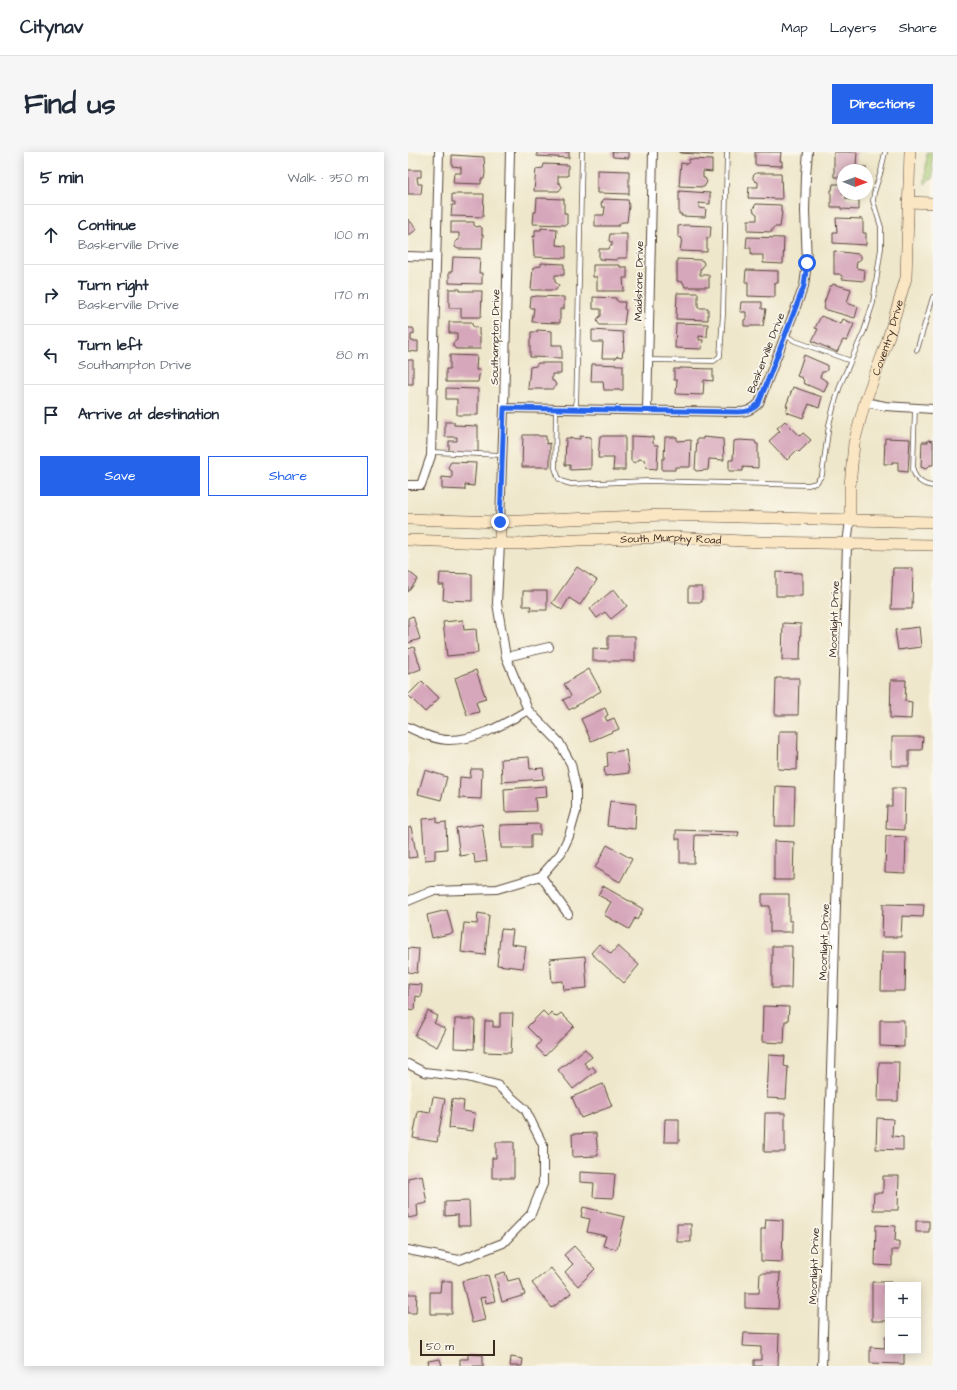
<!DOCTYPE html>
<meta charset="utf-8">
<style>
:root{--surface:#fff;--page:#f6f6f7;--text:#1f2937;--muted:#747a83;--line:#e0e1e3;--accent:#2563eb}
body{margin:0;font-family:"Architects Daughter",sans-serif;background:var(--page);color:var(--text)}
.controls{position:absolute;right:12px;bottom:12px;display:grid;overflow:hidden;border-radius:0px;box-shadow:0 2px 10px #0003}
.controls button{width:36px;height:36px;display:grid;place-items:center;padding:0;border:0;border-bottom:1px solid var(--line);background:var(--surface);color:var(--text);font:20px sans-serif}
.compass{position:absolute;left:429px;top:12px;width:36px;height:36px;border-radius:50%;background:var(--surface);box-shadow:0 2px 10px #0003;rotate:91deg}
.scale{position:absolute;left:12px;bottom:10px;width:75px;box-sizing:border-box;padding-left:4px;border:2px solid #3b2a1e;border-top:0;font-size:11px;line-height:14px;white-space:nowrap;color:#3b2a1e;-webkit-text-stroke:3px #fbf7ec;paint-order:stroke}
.stop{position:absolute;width:12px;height:12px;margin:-9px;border:3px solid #2563eb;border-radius:50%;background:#fff}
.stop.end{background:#2563eb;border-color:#fff;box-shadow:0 1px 4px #0008}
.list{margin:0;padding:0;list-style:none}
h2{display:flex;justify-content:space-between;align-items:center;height:52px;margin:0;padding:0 16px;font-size:17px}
h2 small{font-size:13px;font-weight:400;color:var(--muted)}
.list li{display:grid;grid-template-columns:26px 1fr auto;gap:12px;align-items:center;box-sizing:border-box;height:60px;padding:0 16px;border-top:1px solid var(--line)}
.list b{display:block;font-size:15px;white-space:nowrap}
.list p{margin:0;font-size:13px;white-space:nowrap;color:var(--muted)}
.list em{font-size:13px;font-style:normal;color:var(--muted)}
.actions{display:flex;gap:8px;padding:12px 16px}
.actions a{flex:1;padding:9px 0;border:1px solid var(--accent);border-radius:0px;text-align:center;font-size:14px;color:var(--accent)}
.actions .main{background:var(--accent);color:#fff}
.icon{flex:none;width:22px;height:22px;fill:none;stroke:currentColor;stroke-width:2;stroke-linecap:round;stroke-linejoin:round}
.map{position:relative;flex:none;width:525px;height:1214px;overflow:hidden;border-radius:0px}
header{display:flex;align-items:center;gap:24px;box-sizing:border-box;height:56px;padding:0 20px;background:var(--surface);border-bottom:1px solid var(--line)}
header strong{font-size:19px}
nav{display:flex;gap:22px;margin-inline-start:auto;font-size:14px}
.intro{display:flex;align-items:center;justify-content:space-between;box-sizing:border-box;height:96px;padding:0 24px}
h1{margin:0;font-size:28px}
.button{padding:10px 18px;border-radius:0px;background:var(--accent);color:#fff;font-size:14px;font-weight:700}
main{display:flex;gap:24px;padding:0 24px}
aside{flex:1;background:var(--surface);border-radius:0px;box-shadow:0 2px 10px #0003}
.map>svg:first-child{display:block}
.green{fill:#a7cc76;stroke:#717b4a}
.building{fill:#d6a6ba}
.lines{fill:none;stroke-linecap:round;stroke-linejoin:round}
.lane-casing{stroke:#564638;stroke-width:5.5}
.street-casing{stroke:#564638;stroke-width:10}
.secondary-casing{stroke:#564638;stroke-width:12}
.lane{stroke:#fff;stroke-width:4}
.street{stroke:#fff;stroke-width:8}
.secondary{stroke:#fbe6c4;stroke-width:11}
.route{stroke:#2563eb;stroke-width:5}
.labels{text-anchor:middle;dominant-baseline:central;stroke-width:3.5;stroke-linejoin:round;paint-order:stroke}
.street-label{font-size:11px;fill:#3b2a1e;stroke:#fbf7ec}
</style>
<header>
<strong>Citynav</strong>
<nav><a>Map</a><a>Layers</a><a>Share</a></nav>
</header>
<div class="intro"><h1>Find us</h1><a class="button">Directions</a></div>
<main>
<aside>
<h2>5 min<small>Walk · 350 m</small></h2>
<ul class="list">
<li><svg class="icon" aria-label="ahead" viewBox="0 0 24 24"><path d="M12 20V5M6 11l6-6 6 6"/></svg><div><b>Continue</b><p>Baskerville Drive</p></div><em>100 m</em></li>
<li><svg class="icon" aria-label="right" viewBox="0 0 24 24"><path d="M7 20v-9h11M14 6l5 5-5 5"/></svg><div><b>Turn right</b><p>Baskerville Drive</p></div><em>170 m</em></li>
<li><svg class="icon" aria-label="left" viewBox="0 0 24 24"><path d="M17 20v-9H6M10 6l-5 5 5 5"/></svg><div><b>Turn left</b><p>Southampton Drive</p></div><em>80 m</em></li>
<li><svg class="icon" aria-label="arrive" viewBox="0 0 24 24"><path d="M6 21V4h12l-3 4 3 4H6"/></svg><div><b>Arrive at destination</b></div></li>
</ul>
<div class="actions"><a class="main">Save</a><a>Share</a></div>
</aside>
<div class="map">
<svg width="525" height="1214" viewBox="0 0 525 1214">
<rect width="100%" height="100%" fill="#fbf7ec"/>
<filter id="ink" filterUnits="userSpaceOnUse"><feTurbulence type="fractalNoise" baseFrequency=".025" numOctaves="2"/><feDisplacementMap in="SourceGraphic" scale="8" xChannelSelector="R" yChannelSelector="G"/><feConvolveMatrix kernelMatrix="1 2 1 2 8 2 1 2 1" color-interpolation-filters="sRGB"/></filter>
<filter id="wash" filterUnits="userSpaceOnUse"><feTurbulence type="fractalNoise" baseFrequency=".012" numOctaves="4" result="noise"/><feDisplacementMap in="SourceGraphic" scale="16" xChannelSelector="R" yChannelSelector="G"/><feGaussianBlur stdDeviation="0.9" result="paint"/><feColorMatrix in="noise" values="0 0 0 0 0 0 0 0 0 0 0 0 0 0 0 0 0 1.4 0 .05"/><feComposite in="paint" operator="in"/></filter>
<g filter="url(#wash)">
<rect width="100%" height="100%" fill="#efe7cb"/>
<path class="green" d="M519,0H524L525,27H521L517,32Z"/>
<g id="blocks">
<path class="building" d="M129,0H161V6L129,4Z
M204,0H221V6L205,5Z
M272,0H305V3L272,1Z
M347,0H373L372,9H374V14L347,13Z
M426,0H449L448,14L458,15V18H435V25H426Z
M44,3L76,5L77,21L76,27H73V32L45,31L46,21H53V15L44,14Z
M281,7L304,8V20L295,19V26H297L299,30L296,35L271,34L273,11L279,12L281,10Z
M136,12L160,13V24H150V31H152L154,35L151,39H126L128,17L135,16Z
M0,18H13V25H9L10,32H14L13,42H0Z
M189,18L221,19V42L189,41Z
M348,21H373L374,47L340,46L341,35H350V30L347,29L345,27V24Z
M425,32H435V42H438V47L451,48V58L433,57V55H423V38H424Z
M271,39L302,41V52L291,51V56L298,57L297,65L273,64L274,62H271Z
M44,42H76L75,65L43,64L44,53H47V50H44Z
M129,46L156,47V61H159V73L125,72L126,60H128Z
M196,47L220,48L221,54L219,70H214L211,72V74H187V63H196L197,55H194L193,52Z
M348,52L373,53V60H374L372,75H366L364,77V80L340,79V68H349V62L346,60L345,57Z
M428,66L455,67V81H458V93L425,91V80H429Z
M0,67L9,77L0,84Z
M43,70H66V73L68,75L72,74L74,76V83H75L74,97H50L47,95V90L49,88H51V81H43Z
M277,73L303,74L302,86H299V100L272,99L274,86L270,85V74Z
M133,76L149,77L148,93L158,94V106L126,105L125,84L127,85V78H133Z
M202,82H219V106H209V108L191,107V97H201L202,94H204V90H202L201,88Z
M339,85L376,86L375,112L355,111V103H343V96H338Z
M426,99L450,102L453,104V107L449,110L448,116L457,118L456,129L434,127V124L431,122H426Z
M45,105L72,106L71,121H74V132L41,131V120H44Z
M269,107L293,108L295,109L296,113L294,116L292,117V123H301V135H277L275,130L269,129Z
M133,111L156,112V123H147V130L151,133L148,138H123L125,116L126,115L133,114Z
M185,113H212V115H219V126H215L216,139H189V125H185Z
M338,118L370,119V131H367V145L340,144V130H337Z
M425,132L443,137L439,151L450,155L447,166L416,157L417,152L416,151L422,134H424Z
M41,137H52V139H74L73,165H53V156H41Z
M269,141H290V156H300V168L268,167Z
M129,144L156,145V157H152V171L124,170L126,156H122L123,145Z
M185,145L208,146V148L211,150H217L216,157L218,158L216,173H192L190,171L189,168L191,165L193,164V157H185Z
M333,150H354V157H358L355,174H336V168L338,167V160H332Z
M413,164L433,172L435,167L446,172L439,189L435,188L429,200L404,189L410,177L407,176Z
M41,170H64V173L66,175H70L71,176V183H72V197H48L45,194V191L49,188V181H41Z
M268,171L300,172L299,185L291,184V188H295L294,197L267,196Z
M0,176H5L6,178V182L3,183V189H10V200L0,199Z
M129,178L144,179V193H154V206L122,205V187H123V180H129Z
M184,178L215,180L216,199H215L214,205L209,204L208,206H194L195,190H184Z
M42,203L69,204L68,218H72L70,230H38V217H42Z
M396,203L419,213V218L417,220H414L412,225L420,230L416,240L395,231L396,229L394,226L389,224Z
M0,208H5V232H0Z
M130,211H153V222H144V229H146L148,233L145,237H120L122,215L128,214Z
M184,212L215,213V238H196L195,229H183Z
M272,216L305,217V229L296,228L295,243L268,242L269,228H266V217H272Z
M385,235L414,245L411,256L401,252L395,266L378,260L380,254H378Z
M38,236L70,237V263H49V247H38Z
M377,269L392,284L395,281L403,288L391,300L389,298L379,308L361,289L372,279L369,276Z
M37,270H46V273L70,274V300L41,299V289H49V285H37Z
M115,283H130L131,284H138V290L139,292L142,291V315H114Z
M172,284L183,285V317L162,318V313H157L158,286L172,287Z
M192,284H217V318H205L206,306H190Z
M223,284L245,285V291L247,293H250L249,317L238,316L237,308L231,307L230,309L227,311L223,309Z
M257,285H269V289L283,288L282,315H267V318H254V307H256Z
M295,285L315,287L316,308L301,307L300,318L288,319L287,318L289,287H295Z
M477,286L502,287L500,320L490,319V310H484V312H476Z
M331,288L347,289L348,292H350V316L335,315V319H321V308H325L326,289Z
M520,288L525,289V313H522L518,317L513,315L514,290H520Z
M43,310L68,311L66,334L57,333V338L34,337V325L44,326V319L41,317L40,315Z
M169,415L189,428L172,453L161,446L154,458L144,451Z
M485,416H505L504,457H483Z
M0,419L10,427L0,440Z
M368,420L394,421V444H368Z
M32,421L64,422V449L35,448L36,433H31Z
M280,435H294V450H280Z
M206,437L219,454L203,467L197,460L189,466L182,457Z
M115,439H139V458H122L123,454H115Z
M5,464L12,487L0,491V466Z
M55,468L56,478L68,477L70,501L39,504L35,470Z
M375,471L393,472L392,508H374Z
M511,475L513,495L490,498L487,478Z
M200,484H227V509H185V496L200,497Z
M6,495L13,517L0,522V497Z
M181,517L193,539L161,558L155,548L163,544L156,532Z
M68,518L78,547L68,550L71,560L59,563L47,526Z
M368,526H391L390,563H367Z
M483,528H498L497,549L504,550L503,567L482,566Z
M14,529L31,546L17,560L0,543Z
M197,556L200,563L197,565L199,569L206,566L211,577L183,589L173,567Z
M371,579H390L389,618L370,617Z
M484,585H515L514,598H501V614H484Z
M218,598L221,621L197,624L196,615L200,614L199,601Z
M121,605L122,617L135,616L136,627L94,630L93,607Z
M63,617H74L73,647L51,646L52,625L62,626Z
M17,618L39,625L33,648L10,642Z
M138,634L139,645L127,646L128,659L97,660L96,637Z
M368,634L387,635L386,674H367Z
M484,636H497L496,678L478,677L479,654H484Z
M202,649L228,652L227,677L199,674Z
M29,666V671L38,670L39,697L27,698V707L17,708L14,667Z
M74,672L79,709L67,711L66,702L52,704L48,676Z
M132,672V683H123V696H93L92,673Z
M3,675L9,705L0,706V676Z
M268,678L331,680L330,684L287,683L286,711H272V687H268Z
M478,684L498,685L497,721L477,720Z
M366,689L386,690L385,728H366Z
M199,693L224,707L212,730L187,716Z
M195,734L235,757L229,768L227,766L221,777L196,763L203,750L190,743Z
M354,742H381V769H384V780H362V754H354Z
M475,752L516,753L515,765L494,764L493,785H474Z
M39,758L45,781L24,786L19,763Z
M70,761L81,763L77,803L53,800L56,771L69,772Z
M93,777L105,778L103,792L118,794L115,816L89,813Z
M191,792L203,802L210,794L231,813L216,831L183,801Z
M364,794H384L383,836H364Z
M0,796L11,797L9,821L0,820Z
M474,800H498L497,839H473Z
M177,804L179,836L156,838L155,829L144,830L142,807Z
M0,832L14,833L13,845L8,844L7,858L0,857Z
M355,854L381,855L380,869H377L376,891L354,890Z
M20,859L30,864L26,871L38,877L29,895L7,884Z
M135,859L140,864L143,860L148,865L153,861L166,874L137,904L128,895L133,889L119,875Z
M92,861H105L103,901L76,900L77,869H85V875H92Z
M47,867H67L66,897L46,896Z
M472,868H496V895L472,894Z
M177,897L184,905L176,911L181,917L184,914L188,919L165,937L150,918Z
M361,903L377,904L376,914L380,915L378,947L359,946Z
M471,910H491L490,949H470Z
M195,932L204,954L173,966L164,945Z
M25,945L37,947L29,990L5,986L10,959L22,961Z
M44,947L56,949L55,959L67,961L65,979L41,976Z
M357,961H377V1000H356Z
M469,966L485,967L484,984L495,985V998L468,997Z
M257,967H271V990H256Z
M188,981L190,1004L165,1005L164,982Z
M88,990H106V1026H84V1006H88Z
M172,1020L207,1022L205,1046L185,1045L186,1031L172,1030Z
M14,1023L19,1051L9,1053L10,1064L0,1066V1026Z
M475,1024H491L490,1058H465L466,1041H475Z
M61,1049L62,1074H50V1063L37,1064V1050Z
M175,1055L217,1065L209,1097L195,1094L198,1084L179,1080L182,1067L173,1065Z
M358,1067L375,1068L374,1110L353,1109V1077H357Z
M508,1069H521V1080H508Z
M269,1072H283V1090H269Z
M468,1073L488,1074L487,1089H491V1098H484V1114L467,1113Z
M166,1094L187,1117L170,1134L157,1120L165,1112L156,1103Z
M143,1116L163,1141L144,1156L124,1131Z
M97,1120L100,1129L112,1126L117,1143L94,1150L87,1123Z
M352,1121H372L370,1157L337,1156V1141H351Z
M80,1123L87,1149L78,1151L77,1145L72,1146L77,1168L64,1171L54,1129Z
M33,1129H44V1162H22V1140H32Z
M464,1130H483V1133H480V1169H464Z
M0,1142H9L8,1161H0Z
M336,1181L371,1182L370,1214H346V1208H353V1195L335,1194Z
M477,1185H480V1199H496V1212L462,1211V1195L477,1196Z
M60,1202L75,1203V1214H52V1207H60Z
M103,1205L115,1207L114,1214H102Z
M32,1207L34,1214H21L20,1209Z"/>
</g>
</g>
<g filter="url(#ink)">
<use href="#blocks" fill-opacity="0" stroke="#564638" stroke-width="1"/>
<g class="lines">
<defs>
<path id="lane" d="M377,183L387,189L443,209
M509,198L525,145
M240,208L306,209L312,204L315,162L319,0
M507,256L505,318C508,328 515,333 525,334
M148,257L147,316L151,327L156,330L163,332L240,329L400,333L408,331L414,323L421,273L426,253L433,231L456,179L465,151L473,96V75L465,49L466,41L473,19L477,0
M168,257L174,0
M23,300L95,303"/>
<path id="street" d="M0,104L28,105
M457,250L477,254L525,257
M96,256L329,260C339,260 344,258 351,251L396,134L399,111L397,59L398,23L400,0
M239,258L245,0
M0,333H13L23,304L31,0
M92,370L96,256L102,0
M98,505L141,495
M0,575C12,581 27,588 41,588C70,588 96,572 120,558
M133,724L160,762
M0,749L24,739L89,737L133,724L153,701L161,684L168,660V635L163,612L151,590L120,558L98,505L89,451L92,391
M0,912L16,920L59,925L89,933L117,957L135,993V1032L123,1062L95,1091L51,1108L0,1098
M414,1214L439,392L442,368"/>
<g id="secondary">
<path d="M500,50L525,51"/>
<path d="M0,367L92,370L255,363L525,370"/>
<path id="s1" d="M442,368V334L446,291L457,250L479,190L498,126L502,0"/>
<path id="s2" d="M0,388L110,392L170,388L264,385L352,390L525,393"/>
<path d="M92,391V370"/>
</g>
</defs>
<use href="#lane" class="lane-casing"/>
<use href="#street" class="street-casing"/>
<use href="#secondary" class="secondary-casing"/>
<use href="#lane" class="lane"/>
<use href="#street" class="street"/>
<use href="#secondary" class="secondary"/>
</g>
</g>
<g class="lines" filter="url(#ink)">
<path class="route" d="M92,370L96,256L329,260C339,260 344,259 351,251L396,134L399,111"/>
</g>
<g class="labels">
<g class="street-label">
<text transform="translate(231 129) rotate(-89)">Maidstone Drive</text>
<text transform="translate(87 185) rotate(-89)">Southampton Drive</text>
<text stroke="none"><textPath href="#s1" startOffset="188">Coventry Drive</textPath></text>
<text transform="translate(358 201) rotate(-69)">Baskerville Drive</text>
<text stroke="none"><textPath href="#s2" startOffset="263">South Murphy Road</textPath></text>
<text transform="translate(426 467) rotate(-88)">Moonlight Drive</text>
<text transform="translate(416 790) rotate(-88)">Moonlight Drive</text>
<text transform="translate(406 1114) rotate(-88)">Moonlight Drive</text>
</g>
</g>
</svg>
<div class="controls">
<button>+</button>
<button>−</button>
</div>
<svg class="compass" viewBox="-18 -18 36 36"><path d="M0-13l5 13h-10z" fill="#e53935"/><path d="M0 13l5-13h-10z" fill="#747a83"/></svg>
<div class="scale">50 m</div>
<div class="stop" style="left:399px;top:111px"></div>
<div class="stop end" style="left:92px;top:370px"></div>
</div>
</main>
